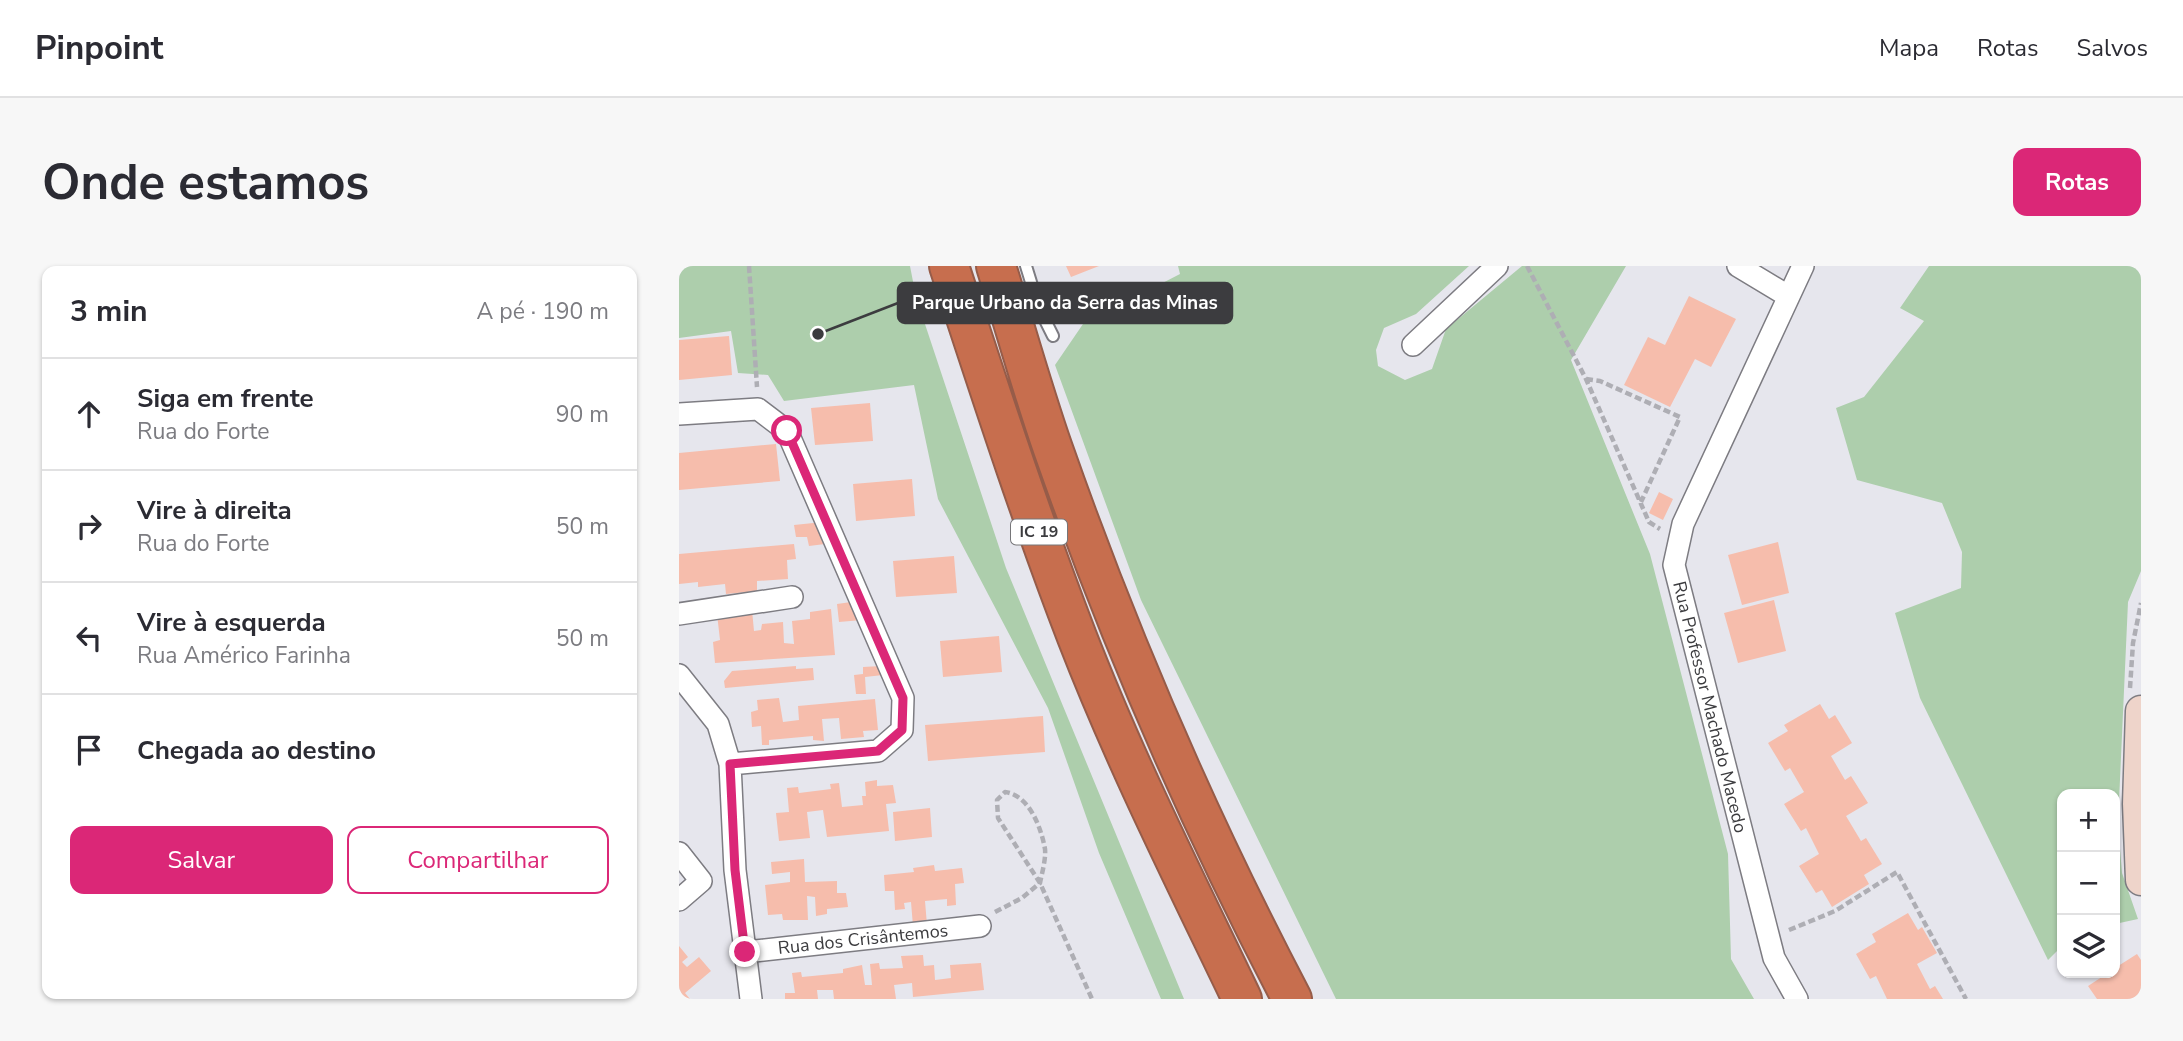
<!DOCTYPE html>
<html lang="pt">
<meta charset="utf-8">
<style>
:root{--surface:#fff;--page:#f7f7f7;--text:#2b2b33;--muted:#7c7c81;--line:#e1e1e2;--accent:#db2777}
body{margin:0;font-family:"Nunito Sans",sans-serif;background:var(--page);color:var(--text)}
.controls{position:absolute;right:21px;bottom:21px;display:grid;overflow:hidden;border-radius:14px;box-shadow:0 2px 5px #0004}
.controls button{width:63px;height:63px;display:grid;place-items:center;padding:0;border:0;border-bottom:2px solid var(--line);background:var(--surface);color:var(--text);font:35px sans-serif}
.stop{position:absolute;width:21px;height:21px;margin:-16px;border:5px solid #db2777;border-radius:50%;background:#fff}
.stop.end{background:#db2777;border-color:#fff;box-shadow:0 2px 7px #0008}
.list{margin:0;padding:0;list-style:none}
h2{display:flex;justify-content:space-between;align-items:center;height:91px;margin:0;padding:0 28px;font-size:30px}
h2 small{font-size:23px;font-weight:400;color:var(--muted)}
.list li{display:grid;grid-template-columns:46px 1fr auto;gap:21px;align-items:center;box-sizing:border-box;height:112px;padding:0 28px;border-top:2px solid var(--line)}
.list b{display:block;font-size:26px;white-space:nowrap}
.list p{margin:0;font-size:23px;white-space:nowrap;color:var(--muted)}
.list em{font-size:23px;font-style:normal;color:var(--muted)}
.actions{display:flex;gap:14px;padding:21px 28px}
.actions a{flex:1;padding:16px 0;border:2px solid var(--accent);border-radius:14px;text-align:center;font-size:24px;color:var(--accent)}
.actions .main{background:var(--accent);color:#fff}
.icon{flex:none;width:38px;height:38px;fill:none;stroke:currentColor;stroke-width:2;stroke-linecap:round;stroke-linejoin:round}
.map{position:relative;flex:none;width:1462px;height:733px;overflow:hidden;border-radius:14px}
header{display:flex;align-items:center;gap:42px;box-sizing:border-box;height:98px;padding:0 35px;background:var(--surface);border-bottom:2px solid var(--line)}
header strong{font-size:33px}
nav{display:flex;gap:38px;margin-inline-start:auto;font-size:24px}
.intro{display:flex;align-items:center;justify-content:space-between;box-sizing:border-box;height:168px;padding:0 42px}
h1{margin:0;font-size:49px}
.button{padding:18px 32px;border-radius:14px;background:var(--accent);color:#fff;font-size:24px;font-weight:700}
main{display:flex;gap:42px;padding:0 42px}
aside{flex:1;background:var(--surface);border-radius:14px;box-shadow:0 2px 5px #0004}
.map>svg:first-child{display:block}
.green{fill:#adceac}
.building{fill:#f6bdac}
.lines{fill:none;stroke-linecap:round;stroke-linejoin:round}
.lane-casing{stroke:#7d7c82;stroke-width:14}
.street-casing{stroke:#7d7c82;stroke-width:24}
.secondary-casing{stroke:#7d7c82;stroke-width:33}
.highway-casing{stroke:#965c49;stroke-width:42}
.path{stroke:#aeaeb4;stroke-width:4.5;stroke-dasharray:7 3.5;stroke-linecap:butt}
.lane{stroke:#fff;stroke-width:10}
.street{stroke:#fff;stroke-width:21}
.secondary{stroke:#eed4ca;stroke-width:30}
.highway{stroke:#c76e4e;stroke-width:38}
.route{stroke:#db2777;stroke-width:9}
.labels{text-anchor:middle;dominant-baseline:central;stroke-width:5;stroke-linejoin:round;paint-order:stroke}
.shield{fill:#fff;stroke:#767679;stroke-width:2}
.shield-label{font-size:16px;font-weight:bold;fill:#3c3c3f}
.street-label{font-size:18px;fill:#3c3c3f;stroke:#fff}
.leader{fill:none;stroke:#3c3c3f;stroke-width:2.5}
.callout-dot{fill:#3c3c3f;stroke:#fff;stroke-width:2.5}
.callout{fill:#3c3c3f;stroke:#3c3c3f;stroke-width:2.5}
.callout-label{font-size:19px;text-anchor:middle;font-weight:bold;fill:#fff}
</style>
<header>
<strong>Pinpoint</strong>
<nav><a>Mapa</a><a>Rotas</a><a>Salvos</a></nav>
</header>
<div class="intro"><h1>Onde estamos</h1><a class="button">Rotas</a></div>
<main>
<aside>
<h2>3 min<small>A pé · 190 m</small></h2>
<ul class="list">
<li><svg class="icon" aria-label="ahead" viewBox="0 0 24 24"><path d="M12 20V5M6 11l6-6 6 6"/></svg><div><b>Siga em frente</b><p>Rua do Forte</p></div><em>90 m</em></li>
<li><svg class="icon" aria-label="right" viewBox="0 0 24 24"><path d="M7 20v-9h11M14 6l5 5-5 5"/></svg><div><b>Vire à direita</b><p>Rua do Forte</p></div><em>50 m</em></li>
<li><svg class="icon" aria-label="left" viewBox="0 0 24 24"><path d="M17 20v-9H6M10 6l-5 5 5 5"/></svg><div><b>Vire à esquerda</b><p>Rua Américo Farinha</p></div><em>50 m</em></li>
<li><svg class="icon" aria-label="arrive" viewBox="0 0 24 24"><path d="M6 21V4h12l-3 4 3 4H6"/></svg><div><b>Chegada ao destino</b></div></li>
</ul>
<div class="actions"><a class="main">Salvar</a><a>Compartilhar</a></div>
</aside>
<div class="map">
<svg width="1462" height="733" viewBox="0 0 1462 733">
<rect width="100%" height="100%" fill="#e6e6ed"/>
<path class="green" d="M0,0H231L237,31L327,302L505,733H482L420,587L369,442L259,233L235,119L105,135L89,109L59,107L52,65L0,72Z
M499,0H790L737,48L705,62L697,84L699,100L726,114L753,103L767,63L843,0H947L892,94L971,288L1049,588L1052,693L1075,733H657L462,334L376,99L404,58L501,8Z
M1250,0H1462V305L1449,336L1439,558L1443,607L1459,653L1436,658V528H1383V680L1369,694L1241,432L1216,347L1282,322L1283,286L1263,237L1178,214L1157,142L1185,131L1245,55L1221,42Z"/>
<path class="building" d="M387,0H420L392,11Z
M1010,30L1057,53L1032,101L1016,93L991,141L945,119L969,71L986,79Z
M50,70L53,109L0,114V74Z
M191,137L194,175L136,179L132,142Z
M97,178L101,215L0,224V187Z
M233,213L236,250L177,255L174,218Z
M980,226L994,233L984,254L970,247Z
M144,256L146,278L130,280L128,271H117L115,259Z
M1099,276L1110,327L1063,339L1049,289Z
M115,278L117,293L108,294L109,313L78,315V325L47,328L46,318L19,321V316L0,318V288Z
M275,290L278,327L217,331L214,295Z
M1095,334L1107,385L1059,397L1045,347Z
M172,336L183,354L160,356L158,338Z
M152,343L156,389L36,397L34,376L41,374L38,348L73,344L75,365L82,364L83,358L104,356L105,377L115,378L113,355L131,353V346Z
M320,370L323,406L264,411L261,375Z
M117,400V403L134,402L135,414L46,422L45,415L53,405Z
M202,400L204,409L186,411L187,428H177L175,409L184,408V401Z
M100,432L104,456L120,454L119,440L196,433L199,464L184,465L185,471L162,473L160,452L143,453L145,475L134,474V470L90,474V479H83L82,460L73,461L72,446L79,444L78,434Z
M1141,438L1150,453L1156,449L1173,477L1152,490L1166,514L1172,510L1189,537L1167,550L1182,575L1187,572L1203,598L1185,609L1190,618L1153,641L1143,624L1137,627L1120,600L1140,588L1127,562L1122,565L1105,538L1125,526L1111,502L1106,505L1089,477L1109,465L1105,459Z
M364,450L366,486L249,495L246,459Z
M198,514V520L214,519L217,537L207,538L210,565L148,571L144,544L128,546L131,572L100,575L97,547L110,546L108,522L119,521L120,527L152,523L151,518L160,517L163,541L184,539L183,530H187L186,516Z
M251,542L253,571L216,575L214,546Z
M125,593L126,616L158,615V627H167L169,641L148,643V648L137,650L136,631L128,630L129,654H104L103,648L89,649L86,619L111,616V606L93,608L92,596Z
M255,599L256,605L283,602L285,617L276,618L277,639L268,640V633L246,635L248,659L234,660L232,636L225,637L226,643L216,644L215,625H206L205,609L235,606L234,602Z
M1229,647L1239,664L1243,661L1258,687L1238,698L1251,723L1256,720L1264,733H1208L1197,710L1191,713L1177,688L1197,676L1193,668Z
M0,680L9,691L3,696L8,701L20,691L32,705L6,727L11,733H0Z
M1458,688L1462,694V733H1418L1409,720L1429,707H1436V702Z
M244,689L245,700L255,699L256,714L272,712L271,699L302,697L305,724L234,731L233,717L215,719L217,733H155L154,724H138L139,733H106V727H116L113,707L122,706L123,711L164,707V703L183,699L186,719H193L191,698L200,697L201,703L224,702L222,690Z"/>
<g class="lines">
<defs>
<path id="lane" d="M347,0L360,42L374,70"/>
<path id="street" d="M1059,0L1109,30
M734,79L818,0
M0,148L79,143L108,165L224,432L223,464L199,485L51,498
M0,348L113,331
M0,409L39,458L51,498L56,604L72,733
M0,587L22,615L0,634
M67,686L301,660
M1118,733L1095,692L995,299L1004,258L1124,0"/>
<path id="secondary" d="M1462,445L1459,538L1462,614"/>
<path id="highway" d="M270,0C311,125 351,249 398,371C446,495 506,614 563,733
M317,0C336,61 353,123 374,183C440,371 520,556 613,733"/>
</defs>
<use href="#lane" class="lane-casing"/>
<use href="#street" class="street-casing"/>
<use href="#secondary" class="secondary-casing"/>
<use href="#highway" class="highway-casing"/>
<path class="path" d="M70,0L78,121
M848,0L907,113L970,256L981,263
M907,113L921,115L1001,151L962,236
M1451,422L1454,377L1462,337
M316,646L343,632L361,617C363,607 367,593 366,583C362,561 350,529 326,526L318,534L319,552L361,617L413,733
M1110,664L1156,645L1218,606L1287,733"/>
<use href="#lane" class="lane"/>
<use href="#street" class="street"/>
<use href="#secondary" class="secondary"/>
<use href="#highway" class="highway"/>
</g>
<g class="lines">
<path class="route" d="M66,686L56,604L51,498L199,485L223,464L224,432L108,165"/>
</g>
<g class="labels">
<rect class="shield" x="332" y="253.5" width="56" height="25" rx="5"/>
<g class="shield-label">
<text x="360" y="266">IC 19</text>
</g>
<g class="street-label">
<text transform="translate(1031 441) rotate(76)">Rua Professor Machado Macedo</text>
<text transform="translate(184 673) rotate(-6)">Rua dos Crisântemos</text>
</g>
</g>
<path class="leader" d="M139 68L219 37"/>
<circle class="callout-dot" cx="139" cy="68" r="7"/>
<rect class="callout" x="219" y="17" width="334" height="40" rx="7"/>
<g class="callout-label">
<text x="386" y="43">Parque Urbano da Serra das Minas</text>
</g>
</svg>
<div class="controls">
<button>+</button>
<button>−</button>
<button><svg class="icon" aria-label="layers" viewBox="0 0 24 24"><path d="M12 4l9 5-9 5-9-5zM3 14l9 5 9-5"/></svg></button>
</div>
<div class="stop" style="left:108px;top:165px"></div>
<div class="stop end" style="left:66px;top:686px"></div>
</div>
</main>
